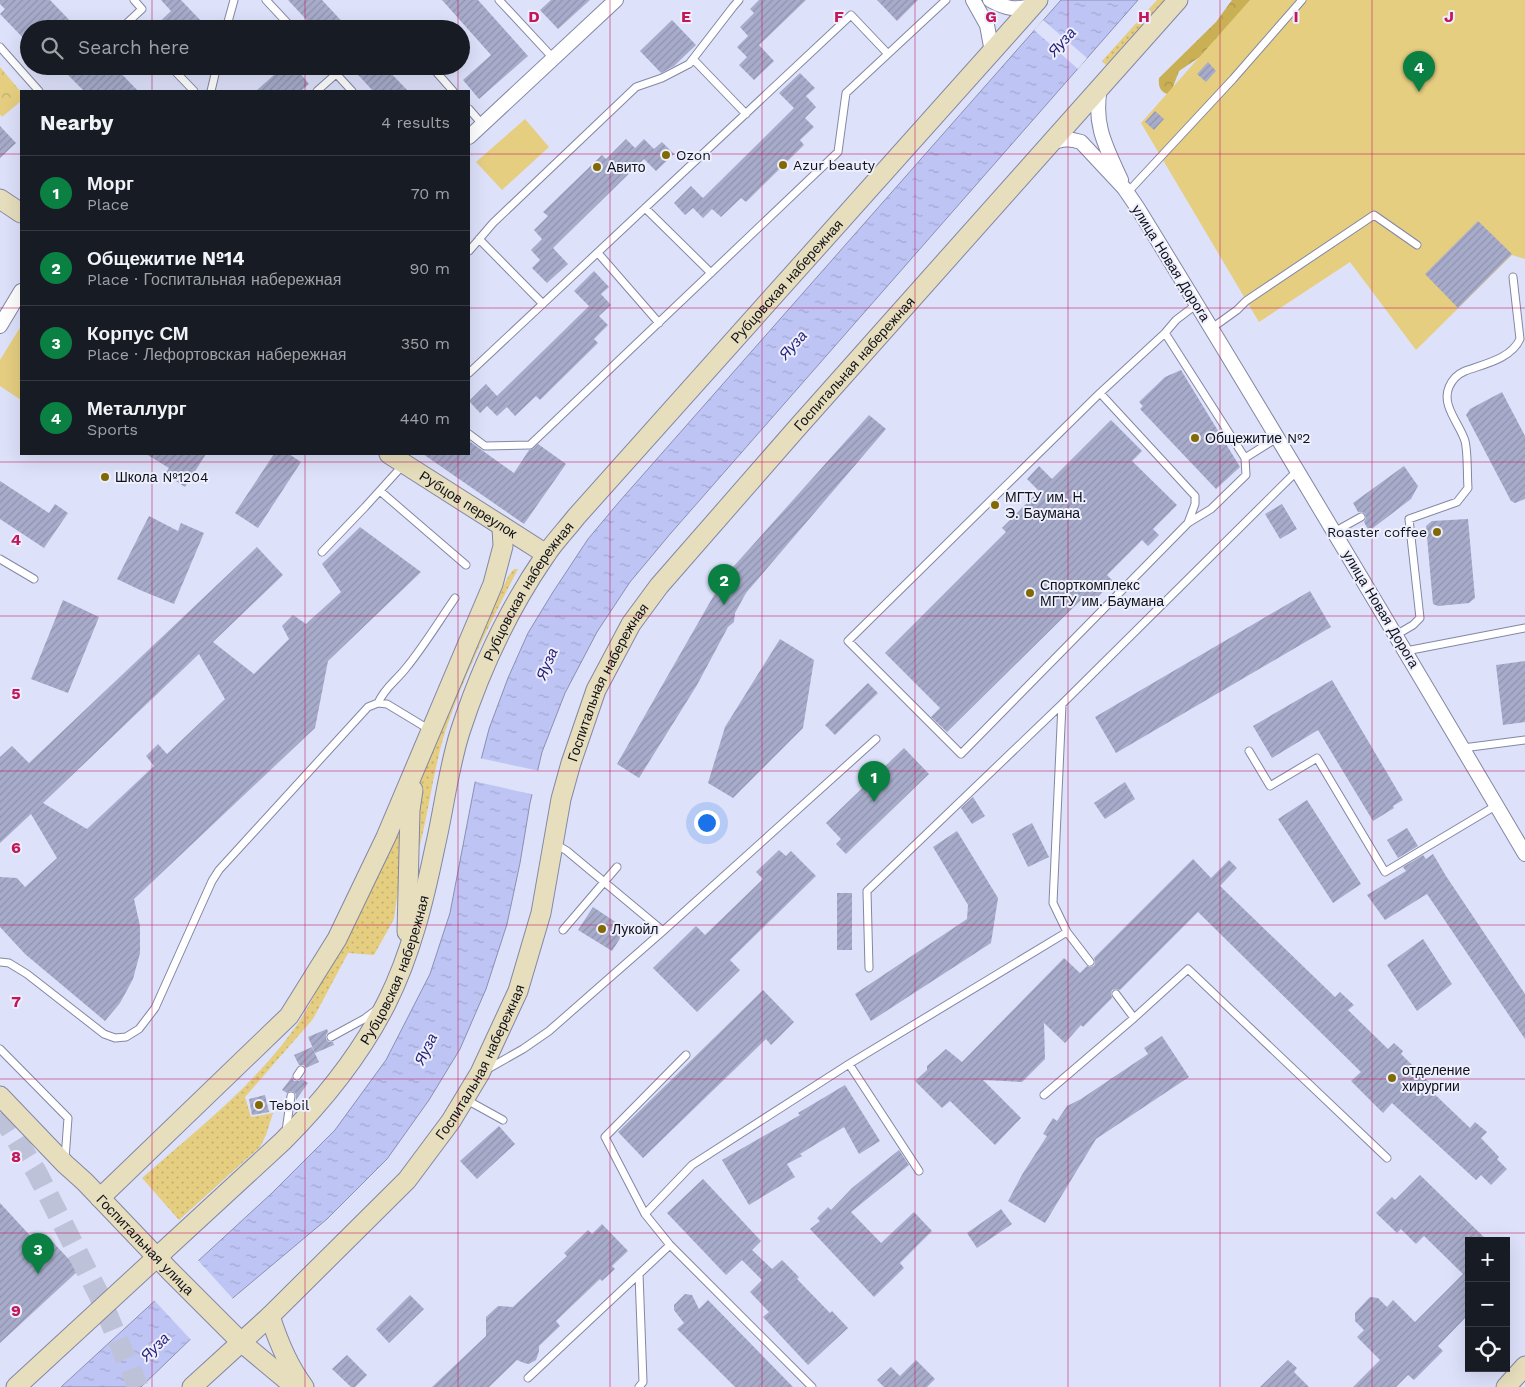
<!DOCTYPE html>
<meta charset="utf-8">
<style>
:root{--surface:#171b24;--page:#242831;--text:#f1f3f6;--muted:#9ea1a6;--line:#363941;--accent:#0b8043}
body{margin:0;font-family:"Work Sans",sans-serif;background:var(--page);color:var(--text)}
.controls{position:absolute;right:15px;bottom:15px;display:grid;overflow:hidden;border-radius:0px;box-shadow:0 5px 20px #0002}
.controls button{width:45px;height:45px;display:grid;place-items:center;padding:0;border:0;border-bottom:1px solid var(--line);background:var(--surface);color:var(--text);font:25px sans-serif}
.you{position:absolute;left:706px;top:822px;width:18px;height:18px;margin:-12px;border:4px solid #fff;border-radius:50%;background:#1a73e8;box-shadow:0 0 0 8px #1a73e833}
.badge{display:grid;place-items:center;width:32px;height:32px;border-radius:50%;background:var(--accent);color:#fff;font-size:16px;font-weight:700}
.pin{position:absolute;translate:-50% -41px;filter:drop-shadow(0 1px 2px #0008)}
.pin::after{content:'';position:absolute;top:26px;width:18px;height:15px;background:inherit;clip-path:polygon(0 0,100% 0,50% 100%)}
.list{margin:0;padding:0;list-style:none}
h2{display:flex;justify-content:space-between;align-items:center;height:65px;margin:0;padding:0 20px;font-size:21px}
h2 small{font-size:16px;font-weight:400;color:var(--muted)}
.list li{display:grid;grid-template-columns:32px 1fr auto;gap:15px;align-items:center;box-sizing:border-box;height:75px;padding:0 20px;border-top:1px solid var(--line)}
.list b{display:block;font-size:19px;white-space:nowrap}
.list p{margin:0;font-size:16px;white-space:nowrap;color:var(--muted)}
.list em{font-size:16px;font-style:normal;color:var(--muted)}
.icon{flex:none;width:28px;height:28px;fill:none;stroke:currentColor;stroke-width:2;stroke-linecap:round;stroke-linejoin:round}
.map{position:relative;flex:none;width:1525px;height:1387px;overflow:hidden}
.search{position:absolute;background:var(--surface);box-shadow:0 5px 20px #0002;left:20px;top:20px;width:450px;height:55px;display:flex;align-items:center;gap:12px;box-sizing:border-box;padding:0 18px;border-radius:28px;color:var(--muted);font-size:19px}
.panel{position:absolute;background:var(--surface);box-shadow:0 5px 20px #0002;left:20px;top:90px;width:450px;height:365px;border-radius:0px}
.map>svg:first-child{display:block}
.grass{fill:url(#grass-dots)}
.forest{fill:url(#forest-crowns)}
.park{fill:url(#park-crowns)}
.pitch{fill:#e5ce80}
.water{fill:url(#water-ripples);stroke:#8a8fb3}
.pier{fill:#dde1fa}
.building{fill:url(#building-hatch);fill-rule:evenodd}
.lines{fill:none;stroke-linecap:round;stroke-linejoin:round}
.primary-tunnel{stroke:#bec2d8;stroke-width:21;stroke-dasharray:21 11;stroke-linecap:butt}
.lane-casing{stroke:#8387a4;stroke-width:9}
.street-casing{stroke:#8387a4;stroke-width:16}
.secondary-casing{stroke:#8387a4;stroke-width:21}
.lane{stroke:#fff;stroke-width:7}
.street{stroke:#fff;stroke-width:14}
.secondary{stroke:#e6debc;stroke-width:19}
.grid{fill:none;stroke:#c2185b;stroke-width:1;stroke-opacity:0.55}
.poi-dot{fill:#816a03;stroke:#edeffc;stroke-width:2}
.labels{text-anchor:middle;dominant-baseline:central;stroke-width:4;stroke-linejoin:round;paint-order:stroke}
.poi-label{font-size:14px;fill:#0f101a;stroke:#edeffc;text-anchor:start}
.street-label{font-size:14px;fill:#0f101a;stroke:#edeffc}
.water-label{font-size:15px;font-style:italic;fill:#29207a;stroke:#edeffc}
.grid-label{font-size:16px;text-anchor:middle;font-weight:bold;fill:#c2185b;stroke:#edeffc;stroke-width:4;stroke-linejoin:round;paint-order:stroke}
</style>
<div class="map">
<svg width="1525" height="1387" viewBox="0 0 1525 1387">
<defs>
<pattern id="grass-dots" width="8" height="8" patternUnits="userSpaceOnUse" patternTransform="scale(1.25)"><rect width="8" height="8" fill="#e5ce80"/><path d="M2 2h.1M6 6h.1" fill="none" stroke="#c3b06e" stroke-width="1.8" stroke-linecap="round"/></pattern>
<pattern id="forest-crowns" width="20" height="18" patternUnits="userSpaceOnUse" patternTransform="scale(1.25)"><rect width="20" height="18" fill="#cab055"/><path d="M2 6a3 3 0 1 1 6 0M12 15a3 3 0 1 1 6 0" fill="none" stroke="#ac9649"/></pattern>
<pattern id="park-crowns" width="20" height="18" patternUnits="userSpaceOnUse" patternTransform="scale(1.25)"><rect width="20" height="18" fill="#e5ce80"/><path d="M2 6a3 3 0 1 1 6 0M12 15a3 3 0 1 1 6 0" fill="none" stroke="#c3b06e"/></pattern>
<pattern id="water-ripples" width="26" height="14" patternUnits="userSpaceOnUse" patternTransform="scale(1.25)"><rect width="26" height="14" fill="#bec5f5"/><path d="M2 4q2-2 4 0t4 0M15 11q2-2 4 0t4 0" fill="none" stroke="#a2a8d1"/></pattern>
<pattern id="building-hatch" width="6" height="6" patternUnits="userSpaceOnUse" patternTransform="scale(1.25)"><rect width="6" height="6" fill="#a8accb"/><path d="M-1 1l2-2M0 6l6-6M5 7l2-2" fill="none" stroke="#8f93ae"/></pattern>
</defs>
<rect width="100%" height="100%" fill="#dde1fa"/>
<path class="grass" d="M1157,0H1165L1106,65L1102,61Z
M514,569H518C491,621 465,673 446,729C434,766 430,804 421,841C419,850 415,858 412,866L413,806L424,752L444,708L509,575Z
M403,822L398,890L394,919L374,955L348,953L313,1019L245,1097L251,1117L273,1113L266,1135L260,1147L179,1220L142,1178C194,1132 250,1089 291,1033C315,1002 328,964 345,929C363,893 384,858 403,822Z"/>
<path class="forest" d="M1232,0H1285L1179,71L1170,95C1161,92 1158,88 1159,78L1216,22Z"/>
<path class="park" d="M0,67L21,92V101L2,117L0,114Z"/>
<path class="pitch" d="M1250,0H1525V259L1512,255L1416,350L1350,262L1259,322L1141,123Z
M525,119L549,147L502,190L476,162Z
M21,326V400L0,386V360Z"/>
<path class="water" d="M1061,0H1138L671,533L630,582L597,632L565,693L542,752L530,803L520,863L507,924L486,989L460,1049L429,1100L387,1159L327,1219L234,1297L141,1387H61L272,1193L335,1130L386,1060L430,974L450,913L475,783L489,729L508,678L528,633L553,592L588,539L619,502Z"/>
<path class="pier" d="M1043,20L1087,58L1078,69L1034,30Z
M479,758L540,771L535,795L473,781Z
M197,1259L234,1300L192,1341L153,1299Z"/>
<path class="building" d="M0,0H50L78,29H29V44L0,14L5,9L0,4Z
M161,0H181L202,22L195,29H152L171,11Z
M288,0H322L349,29H315Z
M442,0H478L528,56L479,99L463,80L491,55Z
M551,0H590L558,29L540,10Z
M759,0H806L759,45L774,61L754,80L739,65L747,57L737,47L748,36L740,27L754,13L750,9Z
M877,0H918L897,21Z
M672,20L696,45L674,66L661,73L640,51Z
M1208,62L1216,71L1206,82L1197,74Z
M59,66H114L138,91H84Z
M284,66H294L309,84L301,91H256Z
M350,66H384L408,91H373Z
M800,73L815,88L806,96L816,107L805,118L814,127L800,140L804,145L746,202L741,198L721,217L712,209L703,218L693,208L685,215L674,203L691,186L703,198L794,108L779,93Z
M1155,111L1164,119L1154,130L1145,122Z
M0,126L16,143L0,158Z
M626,139L635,148L644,139L654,149L662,142L674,154L656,171L644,159L553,248L568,264L547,283L532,268L540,260L531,250L542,239L534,230L548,216L543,212L602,155L606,159Z
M1478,221L1512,254L1458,308L1425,274Z
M594,271L609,287L601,294L611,305L599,316L608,325L594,339L598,343L540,400L536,396L515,416L507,407L497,416L487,406L480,413L469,401L486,384L497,396L589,306L574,291Z
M1181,370L1240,467L1216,489L1140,409L1143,406L1139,402L1165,377Z
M1502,392L1525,436V499L1515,503L1511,501L1466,415L1470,409Z
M869,415L886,429L746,593L735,613L734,622L728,627L697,685L639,778L617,764L725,576Z
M1111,420L1142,451L1132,461L1177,505L1153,529L1159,535L1148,546L1142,540L1107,575L1113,581L1092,603L1085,596L947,732L931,717L940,708L885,653L1006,532L1002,528L1039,491L1027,479L1039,466L1052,479Z
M469,441L514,473L529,450L533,449L538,444L566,464L524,524L423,454H469Z
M146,454H206L185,487L165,474L169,468Z
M274,454H289L301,462L258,528L235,513Z
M1404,466L1418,486L1411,499L1369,531L1364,522L1366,518L1365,514L1362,512H1358L1353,503Z
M0,481L49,513L55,504L68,513L44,548L0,519Z
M1282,504L1297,529L1280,539L1265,514Z
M149,516L178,531L181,523L204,533L174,604L140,590L117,579Z
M1468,519L1475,598L1469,603L1438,606L1433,604L1426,526L1432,521Z
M360,527L421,572L328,661L315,728L134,899L140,926V953L133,979L120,1003L105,1021L25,954L0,927V877L17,878L25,887L57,858L31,814L0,843V757L12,746L29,763L257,547L283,575L213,642L254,674L289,639L282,626L293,615L306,624L341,592L322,564ZM199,654L225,699L167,754L158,744L146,756L154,766L87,829L43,803Z
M1310,591L1331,627L1116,753L1095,717Z
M63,600L99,617L68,693L31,679Z
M780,639L814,660L803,728L733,798L708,783L725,727Z
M1525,661V722L1503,725L1496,665Z
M1332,680L1403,800L1393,806L1394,808L1373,821L1318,730L1272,758L1253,726Z
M868,683L878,693L835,735L825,725Z
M904,748L929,774L846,854L836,844L841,839L826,823Z
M1125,782L1135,799L1105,819L1094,803Z
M973,797L985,816L972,824L961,808Z
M1307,800L1361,884L1333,903L1278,819Z
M1032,823L1049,857L1028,867L1012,834Z
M1407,828L1418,846L1398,858L1387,840Z
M957,831L998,898L991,943L871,1021L855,994L967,919L968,905L933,847Z
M779,850L786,856L791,851L816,876L730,960L740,970L697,1012L653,968L696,926L705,935L763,879L756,872Z
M1433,854L1446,876L1525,994V1039L1427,894L1385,920L1367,895L1406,871L1403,867L1423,855L1426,859Z
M1193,859L1211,878L1229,860L1237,868L1220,886L1335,997L1340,992L1354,1005L1348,1010L1388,1049L1394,1043L1403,1051L1401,1054L1430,1083L1427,1087L1470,1128L1475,1122L1487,1132L1481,1138L1499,1157L1497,1159L1507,1169L1491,1185L1481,1175L1476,1180L1392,1103L1383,1113L1351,1081L1361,1072L1198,912L1120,990L1116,989L1112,990L1111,994L1112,998L1083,1027L1081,1025L1065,1043L1044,1023L1045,1059L1022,1082L983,1080L1021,1118L995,1145L950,1101L942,1108L915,1081L927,1070V1066L946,1049L962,1062L1064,958L1080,973L1087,966L1090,967L1094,966L1095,962L1094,958Z
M837,893H852V950H837Z
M593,907L626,929L612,951L578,930Z
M1423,939L1452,984L1417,1011L1387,965Z
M763,990L794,1022L771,1045L766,1039L643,1158L618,1132Z
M327,1029L328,1032L326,1035V1039L329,1042H333L334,1045L315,1053L308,1037Z
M1162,1036L1189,1077L1096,1139L1045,1223L1008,1201L1023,1173L1047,1136L1043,1134L1053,1118L1057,1121L1067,1106L1081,1099L1148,1054L1144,1048Z
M312,1047L319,1062L306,1068L304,1065H299L294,1055Z
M292,1077L294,1081H299L302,1079L308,1083L296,1100V1094L294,1092L290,1091L287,1093L282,1090Z
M845,1085L880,1141L859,1154L844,1127L800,1154L802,1156L787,1164L795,1177L749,1205L722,1160L800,1115L798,1113Z
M265,1095L269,1112L252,1115L249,1099Z
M499,1126L515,1144L477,1179L460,1161Z
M899,1150L909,1165L851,1212L881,1243L914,1212L932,1231L900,1263L904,1268L874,1297L810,1229L820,1221L817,1218L828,1207L831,1210L852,1188Z
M1420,1175L1488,1241H1469V1314L1438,1346L1443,1351L1414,1380L1408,1375L1396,1387H1353L1380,1360L1357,1337L1364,1330L1355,1321V1313L1370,1297L1378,1298L1387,1307L1393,1300L1415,1322L1463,1274L1424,1236L1416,1244L1401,1229L1397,1233L1376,1213L1392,1197L1395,1200Z
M703,1179L761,1241L752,1250L772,1269L782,1260L799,1277L797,1279L830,1313L832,1311L848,1328L808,1365L763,1317L769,1312L750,1292L762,1280L742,1260L726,1275L667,1213Z
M0,1203L37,1243L46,1235L79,1270L0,1343Z
M1001,1209L1012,1224L977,1248L967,1233Z
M602,1224L628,1251L612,1266L615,1269L602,1281L600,1279L556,1321L560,1326L539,1346V1351L536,1360L529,1364L524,1363L517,1360L489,1387H432L486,1336V1317L498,1306L513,1307L567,1256L564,1253L588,1230L592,1234Z
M685,1294L692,1295L699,1309L708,1300L793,1387H735L677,1329L684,1323L674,1310V1305Z
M410,1295L424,1309L389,1343L376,1329Z
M347,1355L367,1375L355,1387H351L332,1369Z
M916,1360L935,1379L927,1387H884L877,1380L891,1367L900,1376Z
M1288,1360L1297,1368L1294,1372L1309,1387H1260Z"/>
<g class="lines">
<path class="primary-tunnel" d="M0,1113L37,1173L99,1295L138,1387"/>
<defs>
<path id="lane" d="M266,0L293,29
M499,0L553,58
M133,29L127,23L142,9L134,0
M226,29L234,0
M0,47L39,91
M693,59L746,114
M170,66L194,91
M329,66L352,91
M431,66L453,91
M211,91L217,66
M317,91L336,74
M469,109L482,124
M1127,193L1233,79L1302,0
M645,208L711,273
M479,239L543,304
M469,251L493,223L636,87L662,78L689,64L733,7L739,0
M598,253L659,323
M1212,328L1237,310L1246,301L1374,215L1417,245
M1165,333L1245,458
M469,373L851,15L888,54
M1100,393L1195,496V504L1188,523L961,754L848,641L1100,393L1165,333L1176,320L1197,304
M469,434L485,446L530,445L838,152L846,93L946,0
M380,491L466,565
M1188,523L1211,509L1246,475L1245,458L1277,438
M1334,532L1361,517
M322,552L365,507L404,464
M0,559L34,579
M1396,635L1413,625L1420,618L1409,519L1457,502L1468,488C1467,475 1468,453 1465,441C1460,424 1441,406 1449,387C1452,380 1458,374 1465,371C1484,364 1511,359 1520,339L1513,277
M1406,651L1525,628
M378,703C385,687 396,681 406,668C424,646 439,621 455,598
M1463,748L1525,740
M1249,751L1270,786L1317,758L1385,872L1497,805
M554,843L567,851L663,931
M563,930L617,867
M1067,932L1090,962
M0,962L9,963L27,974L104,1034L115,1038L126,1037L139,1029L155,1008L212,881L219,870L368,707L378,703L387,704L430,730
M869,968L867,891L1062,704
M1116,994L1134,1018
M331,1037L364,1019L376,1010
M0,1049L68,1118L65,1159
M849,1064L919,1171
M486,1070L523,1049L549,1031L663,931L876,739
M297,1076L301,1070
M1044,1095L1134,1018L1188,969L1387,1158
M465,1099L503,1120
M286,1131L291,1096
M645,1214L605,1137L686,1055
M639,1274L643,1382L639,1387
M528,1378L670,1245
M812,1387L670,1245L645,1214L692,1165L849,1064L1067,932L1053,903L1062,704L1297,471"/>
<path id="street" d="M973,0L987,25L992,52
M990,0C1007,9 1014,10 1033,6
M1100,88C1093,125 1106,147 1121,180
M469,137L616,0
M1051,143C1062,139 1069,138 1081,142L1124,188L1137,207C1269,421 1397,637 1525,854
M0,326L21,291"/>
<g id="secondary">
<path d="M0,199L21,213"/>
<path id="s1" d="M389,454L546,554"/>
<path d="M407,932L410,810L413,790"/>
<path id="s2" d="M0,1096L65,1164L85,1182L170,1271L241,1342L295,1387"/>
<path d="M100,1198L289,1016L337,939L386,837L493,584L503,546L502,527"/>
<path d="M270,1316C278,1341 288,1366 304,1387"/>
<path id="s3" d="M16,1387L283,1141C324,1100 361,1054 387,1002C411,954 424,900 435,847C444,809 448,770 460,732C480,670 508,610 545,556C554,542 566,530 576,517L1038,0"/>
<path id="s4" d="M192,1387L270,1316L407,1180L451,1121L480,1073L518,991L541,913L561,799L571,763L596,690L631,624L659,586L797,428L1178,0"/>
<path d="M1506,1387L1525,1366"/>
</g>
</defs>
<use href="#lane" class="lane-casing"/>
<use href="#street" class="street-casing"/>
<use href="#secondary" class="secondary-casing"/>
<use href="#lane" class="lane"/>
<use href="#street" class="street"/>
<use href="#secondary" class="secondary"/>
</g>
<path class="grid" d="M152,0V29M305,0V29M458,0V29M610,0V1387M762,0V1387M915,0V1387M1068,0V1387M1220,0V1387M1372,0V1387M152,66V91M305,66V91M458,66V91M0,154H21M469,154H1525M0,308H21M469,308H1525M152,454V1387M305,454V1387M458,454V1387M0,462H1525M0,616H1525M0,771H1525M0,925H1525M0,1079H1525M0,1233H1525"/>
<g class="poi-dot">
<circle cx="666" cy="155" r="5"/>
<circle cx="783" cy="165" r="5"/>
<circle cx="597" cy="167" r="5"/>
<circle cx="1195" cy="438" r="5"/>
<circle cx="105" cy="477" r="5"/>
<circle cx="995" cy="505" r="5"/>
<circle cx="1437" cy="532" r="5"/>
<circle cx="1030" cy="593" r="5"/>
<circle cx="602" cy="929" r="5"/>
<circle cx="1392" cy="1078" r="5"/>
<circle cx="259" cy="1105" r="5"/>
</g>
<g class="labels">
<g class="poi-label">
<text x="676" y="155">Ozon</text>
<text x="793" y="165">Azur beauty</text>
<text x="607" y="167">Авито</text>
<text x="1205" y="438">Общежитие №2</text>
<text x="115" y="477">Школа №1204</text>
<text x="1005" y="497">МГТУ им. Н.<tspan x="1005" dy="16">Э. Баумана</tspan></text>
<text x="1427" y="532" text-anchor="end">Roaster coffee</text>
<text x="1040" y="585">Спорткомплекс<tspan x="1040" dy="16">МГТУ им. Баумана</tspan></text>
<text x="612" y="929">Лукойл</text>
<text x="1402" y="1070">отделение<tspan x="1402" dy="16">хирургии</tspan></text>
<text x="269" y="1105">Teboil</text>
</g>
<g class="street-label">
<text transform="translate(1171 263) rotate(58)">улица Новая Дорога</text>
<text stroke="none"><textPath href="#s3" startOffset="1380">Рубцовская набережная</textPath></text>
<text stroke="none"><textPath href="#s4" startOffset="1248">Госпитальная набережная</textPath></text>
<text stroke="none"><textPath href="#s1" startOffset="94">Рубцов переулок</textPath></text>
<text stroke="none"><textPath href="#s3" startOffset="975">Рубцовская набережная</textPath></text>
<text transform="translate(1381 609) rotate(59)">улица Новая Дорога</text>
<text stroke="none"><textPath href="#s4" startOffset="842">Госпитальная набережная</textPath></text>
<text stroke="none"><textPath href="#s3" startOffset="570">Рубцовская набережная</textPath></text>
<text stroke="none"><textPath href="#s4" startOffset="438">Госпитальная набережная</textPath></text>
<text stroke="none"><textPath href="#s2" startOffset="208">Госпитальная улица</textPath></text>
</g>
<g class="water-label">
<text transform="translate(1062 42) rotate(-48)">Яуза</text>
<text transform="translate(793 345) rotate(-48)">Яуза</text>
<text transform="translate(547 664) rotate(-67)">Яуза</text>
<text transform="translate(426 1049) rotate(-64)">Яуза</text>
<text transform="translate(155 1347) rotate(-44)">Яуза</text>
</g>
</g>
<g class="grid-label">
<text x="534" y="22">D</text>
<text x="686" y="22">E</text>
<text x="839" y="22">F</text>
<text x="991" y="22">G</text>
<text x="1144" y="22">H</text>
<text x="1296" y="22">I</text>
<text x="1449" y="22">J</text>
<text x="16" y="545">4</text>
<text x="16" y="699">5</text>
<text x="16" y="853">6</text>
<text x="16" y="1007">7</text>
<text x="16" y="1162">8</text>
<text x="16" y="1316">9</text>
</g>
</svg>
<div class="controls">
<button>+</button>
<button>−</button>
<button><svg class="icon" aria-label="locate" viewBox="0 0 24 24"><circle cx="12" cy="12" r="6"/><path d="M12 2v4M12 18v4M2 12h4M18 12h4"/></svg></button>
</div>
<div class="you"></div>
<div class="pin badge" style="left:874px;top:802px">1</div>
<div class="pin badge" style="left:724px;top:605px">2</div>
<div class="pin badge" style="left:38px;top:1274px">3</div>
<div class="pin badge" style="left:1419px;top:92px">4</div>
<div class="search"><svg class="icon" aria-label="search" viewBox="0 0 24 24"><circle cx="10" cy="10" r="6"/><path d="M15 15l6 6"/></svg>Search here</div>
<section class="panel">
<h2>Nearby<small>4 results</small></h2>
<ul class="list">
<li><span class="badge">1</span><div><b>Морг</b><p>Place</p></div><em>70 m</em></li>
<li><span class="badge">2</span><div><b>Общежитие №14</b><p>Place · Госпитальная набережная</p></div><em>90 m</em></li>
<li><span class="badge">3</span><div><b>Корпус СМ</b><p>Place · Лефортовская набережная</p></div><em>350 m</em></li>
<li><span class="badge">4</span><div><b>Металлург</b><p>Sports</p></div><em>440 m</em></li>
</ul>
</section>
</div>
